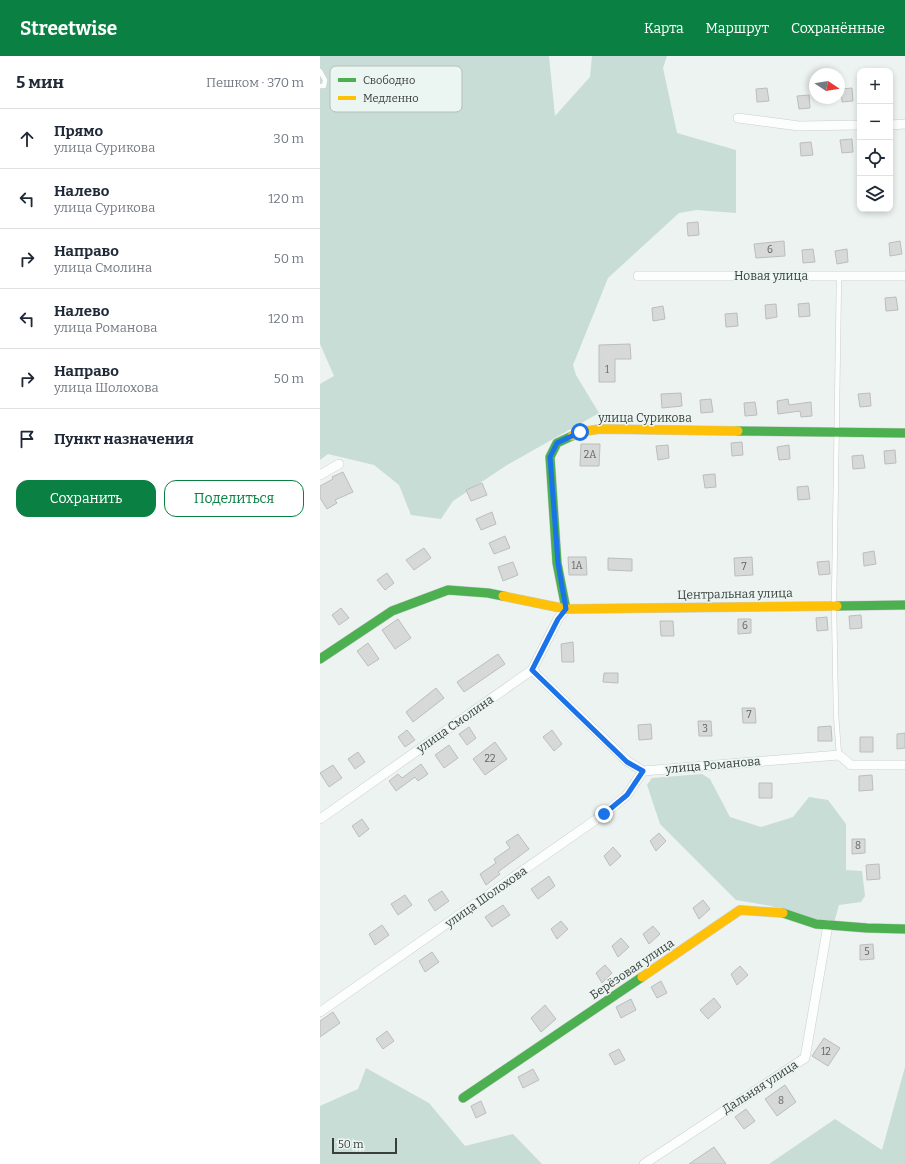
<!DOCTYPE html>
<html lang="ru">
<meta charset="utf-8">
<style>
:root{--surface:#fff;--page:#f2f2f3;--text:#1f2937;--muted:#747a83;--line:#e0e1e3;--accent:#0b8043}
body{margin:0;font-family:Bitter,serif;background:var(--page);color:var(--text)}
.controls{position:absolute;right:12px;top:12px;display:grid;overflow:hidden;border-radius:8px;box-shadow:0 2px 6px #0003}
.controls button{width:36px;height:36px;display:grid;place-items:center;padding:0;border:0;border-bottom:1px solid var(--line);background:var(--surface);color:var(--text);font:20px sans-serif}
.compass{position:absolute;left:489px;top:12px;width:36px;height:36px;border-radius:50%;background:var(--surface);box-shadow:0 2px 6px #0003;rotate:102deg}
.scale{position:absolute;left:12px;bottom:10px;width:65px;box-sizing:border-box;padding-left:4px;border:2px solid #3a3e3c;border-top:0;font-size:11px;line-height:14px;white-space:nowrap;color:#3a3e3c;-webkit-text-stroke:3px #ebf5f1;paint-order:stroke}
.stop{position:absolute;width:12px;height:12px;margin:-9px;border:3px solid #1a73e8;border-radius:50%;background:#fff}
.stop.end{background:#1a73e8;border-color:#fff;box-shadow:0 1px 4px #0008}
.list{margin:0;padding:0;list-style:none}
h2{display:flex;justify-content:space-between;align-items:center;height:52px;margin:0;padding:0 16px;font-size:17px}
h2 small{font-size:13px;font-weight:400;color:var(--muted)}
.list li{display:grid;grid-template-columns:26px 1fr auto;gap:12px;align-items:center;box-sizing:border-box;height:60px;padding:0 16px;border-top:1px solid var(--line)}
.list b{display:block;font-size:15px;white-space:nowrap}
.list p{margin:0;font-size:13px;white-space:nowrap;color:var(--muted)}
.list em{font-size:13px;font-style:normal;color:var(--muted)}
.actions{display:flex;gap:8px;padding:12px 16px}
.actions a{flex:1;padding:9px 0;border:1px solid var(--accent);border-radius:12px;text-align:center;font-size:14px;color:var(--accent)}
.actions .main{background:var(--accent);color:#fff}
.icon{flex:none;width:22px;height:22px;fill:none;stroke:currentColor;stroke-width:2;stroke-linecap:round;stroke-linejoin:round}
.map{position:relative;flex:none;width:585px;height:1108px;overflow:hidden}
header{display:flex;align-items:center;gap:24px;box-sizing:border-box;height:56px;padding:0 20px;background:var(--accent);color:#fff}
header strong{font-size:19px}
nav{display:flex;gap:22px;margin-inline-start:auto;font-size:14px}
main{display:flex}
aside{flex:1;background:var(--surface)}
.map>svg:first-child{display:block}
.green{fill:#c7ddd5}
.building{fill:#d7d9d8;stroke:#bcbebd}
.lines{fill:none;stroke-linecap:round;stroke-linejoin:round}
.lane-casing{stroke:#cacfcd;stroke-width:5.5}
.street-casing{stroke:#cacfcd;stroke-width:10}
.fast-casing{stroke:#cacfcd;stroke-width:10}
.slow-casing{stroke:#cacfcd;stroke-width:10}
.lane{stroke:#fcfdfd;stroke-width:4.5}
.street{stroke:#fcfdfd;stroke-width:9}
.fast{stroke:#4caf50;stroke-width:9}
.slow{stroke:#ffc107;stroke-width:9}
.route{stroke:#1a73e8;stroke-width:5}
.labels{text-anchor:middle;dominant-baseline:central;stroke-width:3;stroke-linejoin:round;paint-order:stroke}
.number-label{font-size:10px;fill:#616563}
.street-label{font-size:12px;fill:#3a3e3c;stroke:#ebf5f1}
.key{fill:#ebf5f1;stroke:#b6bebb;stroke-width:1}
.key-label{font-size:11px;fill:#3a3e3c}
</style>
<header>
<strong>Streetwise</strong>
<nav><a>Карта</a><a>Маршрут</a><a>Сохранённые</a></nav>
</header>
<main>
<aside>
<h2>5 мин<small>Пешком · 370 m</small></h2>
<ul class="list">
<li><svg class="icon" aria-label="ahead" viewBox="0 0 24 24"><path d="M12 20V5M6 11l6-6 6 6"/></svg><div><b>Прямо</b><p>улица Сурикова</p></div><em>30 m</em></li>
<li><svg class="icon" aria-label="left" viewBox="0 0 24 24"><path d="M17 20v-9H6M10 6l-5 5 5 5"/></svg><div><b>Налево</b><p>улица Сурикова</p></div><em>120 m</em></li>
<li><svg class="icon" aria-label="right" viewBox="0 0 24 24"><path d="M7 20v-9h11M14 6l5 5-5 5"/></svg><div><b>Направо</b><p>улица Смолина</p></div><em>50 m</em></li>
<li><svg class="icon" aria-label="left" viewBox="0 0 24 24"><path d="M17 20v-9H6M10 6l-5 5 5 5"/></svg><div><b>Налево</b><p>улица Романова</p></div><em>120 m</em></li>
<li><svg class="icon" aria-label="right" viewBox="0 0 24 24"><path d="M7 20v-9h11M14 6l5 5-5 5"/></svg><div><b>Направо</b><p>улица Шолохова</p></div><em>50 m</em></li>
<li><svg class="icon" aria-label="arrive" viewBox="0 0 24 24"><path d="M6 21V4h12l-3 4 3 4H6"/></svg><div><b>Пункт назначения</b></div></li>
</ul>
<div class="actions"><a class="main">Сохранить</a><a>Поделиться</a></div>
</aside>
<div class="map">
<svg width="585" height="1108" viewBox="0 0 585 1108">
<rect width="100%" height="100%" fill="#edf3f0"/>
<path class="green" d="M0,0H229L235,60L270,21L272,0H347L343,12L357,77L416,94V157L377,154L359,157L288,222L253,309L256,319L279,357L187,409L133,445L121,463L91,459L79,429L54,409L8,398L0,404V328L14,320L0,288Z
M382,718L390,723L410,761L441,771L473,761L489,741L508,744L526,768V814L542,815L545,840L541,846L519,849L513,870L451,850L416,844L340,768L327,729L332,722Z
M585,1011V1108H449L515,1063L562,1094Z
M46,1012L109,1047L145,1090L193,1078L222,1108H0V1050L38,1033Z"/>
<path class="building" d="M447,32L449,45L437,46L436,33Z
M532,32L533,45L522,46L521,33Z
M489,39L490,52L479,53L477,40Z
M532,83L533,96L522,97L520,84Z
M491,86L493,99L481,100L480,87Z
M378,166L379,179L368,180L367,167Z
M464,185L465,200L436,202L434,188Z
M580,185L582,198L570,200L569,187Z
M493,193L495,206L483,207L482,194Z
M527,193L528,206L517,208L515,195Z
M576,241L578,254L566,255L565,242Z
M489,247L490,260L479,261L478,248Z
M456,248L457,261L446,263L445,249Z
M343,250L345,263L333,265L332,252Z
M417,257L418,270L406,271L405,258Z
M310,288L311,303H295V326H279V289Z
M361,337L362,350L342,352L341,338Z
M550,337L551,350L540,351L538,338Z
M391,343L393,356L381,357L380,344Z
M468,343L469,349L491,346L492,360L481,361L480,355L458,358L457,345Z
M435,346L437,359L425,360L424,347Z
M422,386L423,399L412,400L411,387Z
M261,388H280L279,410H260Z
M348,389L349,402L338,404L336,390Z
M469,389L470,403L459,404L457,391Z
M575,394L576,407L565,408L564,395Z
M543,399L545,412L533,413L532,400Z
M23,416L33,436L15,444L17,447L7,453L0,442V430L13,423L12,421Z
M395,418L396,431L385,432L383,419Z
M162,427L167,439L151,445L146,434Z
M488,430L490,443L478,444L477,431Z
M172,456L176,468L161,474L156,463Z
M185,480L190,492L174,498L169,487Z
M104,492L111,502L94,514L86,504Z
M554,495L556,508L544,510L543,497Z
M248,501H266L267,519H249Z
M432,501L433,519L415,520L414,502Z
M288,502L312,503V515L288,514Z
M509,505L510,518L499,519L497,506Z
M193,506L198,519L183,525L178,511Z
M67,517L74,527L65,534L57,524Z
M21,552L29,562L19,569L12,559Z
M541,559L542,572L530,573L529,560Z
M507,561L508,574L497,575L496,562Z
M78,563L91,582L75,593L62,574Z
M418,563H431V577L418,578Z
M340,565H353L354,580H341Z
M253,586L254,606H242L241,588Z
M48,587L59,603L48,610L37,595Z
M178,598L185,608L144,636L137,626Z
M284,617H298V627L283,626Z
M116,632L124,642L93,666L86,656Z
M422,652H435L436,667H423Z
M378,665H391L392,680H379Z
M331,668L332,683L319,684L318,669Z
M511,670L512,685H498V671Z
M149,671L156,682L147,689L139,678Z
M87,674L95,684L85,691L78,681Z
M232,674L242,688L234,695L223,681Z
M585,677V692L577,693V678Z
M540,681H553V696H540Z
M175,686L187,703L165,719L153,703Z
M129,689L138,702L124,712L115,699Z
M38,696L45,706L35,713L28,703Z
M101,708L108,718L98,725L95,721L76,735L69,725L78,718L82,722Z
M13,709L22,722L9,731L0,717Z
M552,719L553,734L539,735V720Z
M439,727H452V742H439Z
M42,763L49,773L39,781L32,770Z
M339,777L346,785L336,795L330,785Z
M198,778L209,793L178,816L180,818L166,829L160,818L176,807L174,803L190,792L186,786Z
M532,783H545V797L532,798Z
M293,791L301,800L290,810L284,800Z
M559,808L560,823L547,824L546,809Z
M229,820L235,830L218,843L211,833Z
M122,835L129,845L115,855L108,844Z
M85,839L92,849L78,859L71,848Z
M383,844L390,853L379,863L373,852Z
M183,849L190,859L172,871L165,861Z
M241,865L248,873L237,883L231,873Z
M62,869L69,879L55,889L49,878Z
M333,870L340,878L329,888L323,878Z
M301,882L309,891L298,901L292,890Z
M553,888L554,903L540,904V889Z
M112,896L119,906L105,916L99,905Z
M285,909L292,917L282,927L276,917Z
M420,910L428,919L417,929L411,918Z
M341,925L347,937L337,942L331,931Z
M394,942L401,951L388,963L380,954Z
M311,943L316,954L301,962L296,951Z
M225,949L236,963L221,976L211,962Z
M13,956L20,967L0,981V965Z
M67,975L74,985L63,993L56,983Z
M504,982L520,992L508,1010L492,1000Z
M299,993L305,1004L295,1009L289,998Z
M213,1013L219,1024L203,1032L198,1021Z
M465,1029L476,1046L457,1060L445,1043Z
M161,1045L166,1057L156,1062L151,1050Z
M426,1053L435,1065L424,1073L415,1061Z
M394,1091L406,1108H369Z"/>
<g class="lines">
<defs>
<path id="lane" d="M0,15L5,24L4,30H0
M519,220L514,549L516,658L519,699"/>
<path id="street" d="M418,62L479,70L540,69
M570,69L585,68
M318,220H585
M0,419L19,408
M212,614L307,705L323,715L519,699L531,709H585
M0,763L212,614L238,563L246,553
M0,956L284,758L307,739L323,715
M324,1108L485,1002L508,869"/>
<path id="fast" d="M418,375L585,377
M517,550L585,549
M246,553L237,507L230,401L237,387L252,380
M0,603L72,555L128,534L168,537L183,540
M463,857L496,868L547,872L585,873
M143,1042L322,921"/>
<path id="slow" d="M252,380L260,376L280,373L418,375
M183,540L246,553L517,550
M322,921L420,854L463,857"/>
</defs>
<use href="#lane" class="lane-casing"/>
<use href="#street" class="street-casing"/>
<use href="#fast" class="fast-casing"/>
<use href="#slow" class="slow-casing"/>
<use href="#lane" class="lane"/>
<use href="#street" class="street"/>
<use href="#fast" class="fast"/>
<use href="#slow" class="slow"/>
</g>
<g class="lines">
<path class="route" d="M260,376L237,387L230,401L238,507L246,553L238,563L212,614L307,706L323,715L307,739L284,758"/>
</g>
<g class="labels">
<g class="number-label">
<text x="450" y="194">6</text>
<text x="287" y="314">1</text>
<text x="270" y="399">2А</text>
<text x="257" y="510">1А</text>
<text x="424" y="511">7</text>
<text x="425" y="570">6</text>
<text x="429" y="659">7</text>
<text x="385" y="673">3</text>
<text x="170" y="703">22</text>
<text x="538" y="790">8</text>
<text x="547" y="896">5</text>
<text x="506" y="996">12</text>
<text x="461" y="1045">8</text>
</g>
<g class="street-label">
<text x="451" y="220">Новая улица</text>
<text x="325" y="362">улица Сурикова</text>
<text transform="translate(415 538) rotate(-1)">Центральная улица</text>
<text transform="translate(135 668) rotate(-35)">улица Смолина</text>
<text transform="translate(393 709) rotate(-5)">улица Романова</text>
<text transform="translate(166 841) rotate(-35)">улица Шолохова</text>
<text transform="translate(312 913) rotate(-34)">Берёзовая улица</text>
<text transform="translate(440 1031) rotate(-33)">Дальняя улица</text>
</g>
</g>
<rect x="10" y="10" width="132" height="46" rx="6" class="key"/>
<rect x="18" y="22" width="18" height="4" fill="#4caf50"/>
<rect x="18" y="40" width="18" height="4" fill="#ffc107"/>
<g class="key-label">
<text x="43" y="28">Свободно</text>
<text x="43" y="46">Медленно</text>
</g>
</svg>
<div class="controls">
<button>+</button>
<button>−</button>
<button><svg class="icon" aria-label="locate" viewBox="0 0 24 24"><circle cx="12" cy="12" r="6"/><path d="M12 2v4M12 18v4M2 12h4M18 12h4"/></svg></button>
<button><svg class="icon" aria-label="layers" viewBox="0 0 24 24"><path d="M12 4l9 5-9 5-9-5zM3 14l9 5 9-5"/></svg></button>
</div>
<svg class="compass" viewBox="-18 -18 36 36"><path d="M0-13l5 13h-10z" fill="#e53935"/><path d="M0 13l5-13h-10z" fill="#747a83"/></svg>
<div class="scale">50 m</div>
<div class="stop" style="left:260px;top:376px"></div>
<div class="stop end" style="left:284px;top:758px"></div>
</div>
</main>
